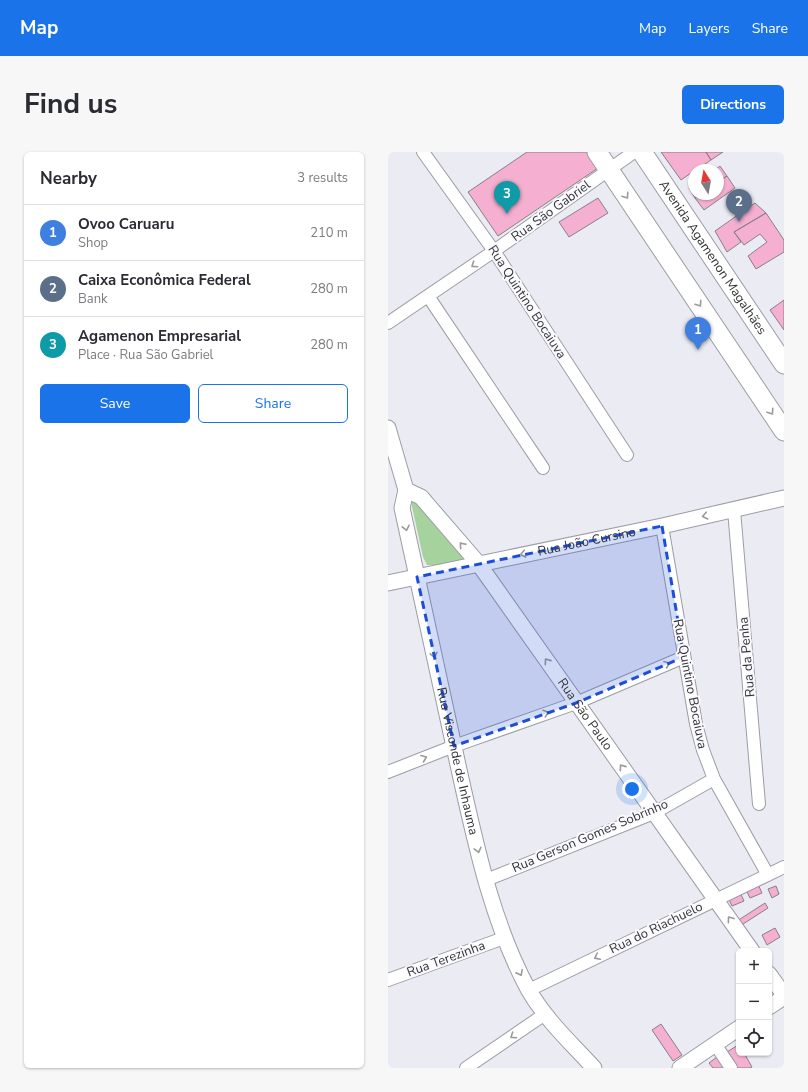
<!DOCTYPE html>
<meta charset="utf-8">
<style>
:root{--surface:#fff;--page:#f7f7f7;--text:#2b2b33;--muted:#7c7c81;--line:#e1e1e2;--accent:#1a73e8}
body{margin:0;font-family:"Nunito Sans",sans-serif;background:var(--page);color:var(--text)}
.controls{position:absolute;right:12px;bottom:12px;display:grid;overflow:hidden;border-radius:6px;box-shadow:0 1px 3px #0004}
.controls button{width:36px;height:36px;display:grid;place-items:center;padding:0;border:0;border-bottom:1px solid var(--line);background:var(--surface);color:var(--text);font:20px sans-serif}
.compass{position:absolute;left:300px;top:12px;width:36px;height:36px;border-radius:50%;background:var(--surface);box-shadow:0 1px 3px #0004;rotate:349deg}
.you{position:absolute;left:244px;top:637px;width:14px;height:14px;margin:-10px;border:3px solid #fff;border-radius:50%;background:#1a73e8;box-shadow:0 0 0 6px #1a73e833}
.badge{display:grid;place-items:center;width:26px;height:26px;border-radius:50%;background:var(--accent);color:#fff;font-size:13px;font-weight:700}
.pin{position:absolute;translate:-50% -33px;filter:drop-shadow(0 1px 2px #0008)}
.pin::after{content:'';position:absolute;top:21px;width:14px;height:12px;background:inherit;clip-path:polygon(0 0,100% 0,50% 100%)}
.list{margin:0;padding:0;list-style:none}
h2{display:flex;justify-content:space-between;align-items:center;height:52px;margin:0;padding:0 16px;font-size:17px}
h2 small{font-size:13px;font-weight:400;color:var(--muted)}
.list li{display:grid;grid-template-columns:26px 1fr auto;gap:12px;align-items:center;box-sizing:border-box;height:56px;padding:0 16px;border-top:1px solid var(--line)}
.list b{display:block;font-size:15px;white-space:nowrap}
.list p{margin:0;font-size:13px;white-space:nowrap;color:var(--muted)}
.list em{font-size:13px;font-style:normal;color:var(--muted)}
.actions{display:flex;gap:8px;padding:12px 16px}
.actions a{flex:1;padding:9px 0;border:1px solid var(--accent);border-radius:6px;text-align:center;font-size:14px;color:var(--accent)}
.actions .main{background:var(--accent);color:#fff}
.icon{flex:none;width:22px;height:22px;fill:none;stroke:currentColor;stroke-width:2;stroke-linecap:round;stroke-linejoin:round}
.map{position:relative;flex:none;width:396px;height:916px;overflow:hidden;border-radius:6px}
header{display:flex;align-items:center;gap:24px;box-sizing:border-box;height:56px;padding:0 20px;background:var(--accent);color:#fff}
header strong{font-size:19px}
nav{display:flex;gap:22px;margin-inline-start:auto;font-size:14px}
.intro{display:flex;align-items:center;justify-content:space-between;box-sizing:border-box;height:96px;padding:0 24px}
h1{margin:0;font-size:28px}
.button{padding:10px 18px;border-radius:6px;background:var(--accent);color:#fff;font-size:14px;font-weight:700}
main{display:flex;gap:24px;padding:0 24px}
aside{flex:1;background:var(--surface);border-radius:6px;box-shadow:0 1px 3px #0004}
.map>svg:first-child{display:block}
.green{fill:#a6d29d}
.building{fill:#f5afd0;stroke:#888084}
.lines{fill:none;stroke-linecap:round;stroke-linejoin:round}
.minor-casing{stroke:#9c9ca4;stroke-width:14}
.tertiary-casing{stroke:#9c9ca4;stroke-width:17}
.primary-casing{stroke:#9c9ca4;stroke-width:21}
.minor{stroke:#fff;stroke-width:12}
.tertiary{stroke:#fff;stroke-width:15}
.primary{stroke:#fff;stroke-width:19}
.oneway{stroke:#9a9a9b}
.marked{fill:#1d4ed8;fill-opacity:0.2;stroke:#1d4ed8;stroke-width:3;stroke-dasharray:8 5;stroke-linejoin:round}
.labels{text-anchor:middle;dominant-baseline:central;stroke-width:4;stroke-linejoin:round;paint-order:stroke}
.street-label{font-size:13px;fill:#343437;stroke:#f9f9fe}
</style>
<header>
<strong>Map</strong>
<nav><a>Map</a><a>Layers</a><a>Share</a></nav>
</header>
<div class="intro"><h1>Find us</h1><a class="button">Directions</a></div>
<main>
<aside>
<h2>Nearby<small>3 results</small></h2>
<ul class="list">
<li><span class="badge" style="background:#3f7fe0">1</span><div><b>Ovoo Caruaru</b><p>Shop</p></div><em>210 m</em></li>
<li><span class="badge" style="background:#5c6f8a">2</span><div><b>Caixa Econômica Federal</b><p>Bank</p></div><em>280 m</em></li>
<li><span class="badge" style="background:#0f9aa8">3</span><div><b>Agamenon Empresarial</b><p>Place · Rua São Gabriel</p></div><em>280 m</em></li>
</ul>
<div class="actions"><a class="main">Save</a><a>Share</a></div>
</aside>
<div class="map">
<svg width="396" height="916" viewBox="0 0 396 916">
<rect width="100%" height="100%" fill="#ebebf4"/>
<path class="green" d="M33,336L42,342L77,394L78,408L50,413H39L35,405L23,350L26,340Z"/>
<path class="building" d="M139,0H199L210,16L110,84L80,40Z
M273,0H318L323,8L308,18H306V19L293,28Z
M318,0H335L323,8Z
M332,14L339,24L330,30V18H327Z
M339,24L347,36L316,58L307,46L313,42H330V30Z
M306,32V42H313L307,46L301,36Z
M210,46L220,61L181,85L171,70Z
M367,51L378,61L346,80L353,90L339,100L327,79Z
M378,61L396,88V100L368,117L360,104L379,90L372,82L356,93L346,80Z
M396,148V178L382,158Z
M369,730L374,741L362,746L357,736Z
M388,734L391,742L384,746L380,737Z
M351,738L356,749L344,754L339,743Z
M377,751L380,756L352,774L349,769Z
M387,776L392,785L379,793L374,783Z
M273,872L294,903L285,909L264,878Z
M350,893L351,901H356L364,915L362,916H349L339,900Z
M329,905L337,916H325L321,911Z"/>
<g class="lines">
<defs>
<path id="minor" d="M35,0L106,99L239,303
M40,144L155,316
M0,171L106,99L246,0
M346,358L371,652
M274,374L308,572L315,598L326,627L380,723
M0,620L66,594L188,551L296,505
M98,728L266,661L326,627
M0,828L116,786
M141,838L396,715
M327,892L343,916
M78,916L157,862"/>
<g id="tertiary">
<path id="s1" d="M0,276L18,338L14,356C33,442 51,528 70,613C87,689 103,768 140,837C157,867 183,891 206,916"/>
<path id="s2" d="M18,338L33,345L90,411L364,799"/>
<path id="s3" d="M0,431L274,374L396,346"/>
<path d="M381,822L396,843"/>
<path d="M381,855L396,845"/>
<path d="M292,916L351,876"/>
</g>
<g id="primary">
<path d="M209,0L396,279"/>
<path id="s4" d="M254,0L396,212"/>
</g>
</defs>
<use href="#minor" class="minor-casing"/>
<use href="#tertiary" class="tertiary-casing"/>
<use href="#primary" class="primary-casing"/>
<use href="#minor" class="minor"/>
<use href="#tertiary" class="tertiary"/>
<use href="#primary" class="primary"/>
</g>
<defs><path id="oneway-chevron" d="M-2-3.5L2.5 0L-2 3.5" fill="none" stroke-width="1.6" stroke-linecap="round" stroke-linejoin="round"/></defs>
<g class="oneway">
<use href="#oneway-chevron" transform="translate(238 44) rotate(56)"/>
<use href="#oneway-chevron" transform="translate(86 113) rotate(146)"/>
<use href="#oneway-chevron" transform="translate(311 152) rotate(56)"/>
<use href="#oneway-chevron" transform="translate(383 260) rotate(56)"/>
<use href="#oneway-chevron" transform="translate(317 364) rotate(167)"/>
<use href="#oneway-chevron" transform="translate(18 376) rotate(78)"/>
<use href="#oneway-chevron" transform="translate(74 393) rotate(-131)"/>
<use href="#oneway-chevron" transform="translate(135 402) rotate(169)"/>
<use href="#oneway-chevron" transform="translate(46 503) rotate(78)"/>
<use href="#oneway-chevron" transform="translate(159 509) rotate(-125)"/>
<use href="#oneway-chevron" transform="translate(279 512) rotate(-23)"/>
<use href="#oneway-chevron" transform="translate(158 561) rotate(-19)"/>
<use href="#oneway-chevron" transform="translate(36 606) rotate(-22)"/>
<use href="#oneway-chevron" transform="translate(234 615) rotate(-125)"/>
<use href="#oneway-chevron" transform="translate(90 698) rotate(76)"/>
<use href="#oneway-chevron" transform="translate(342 767) rotate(-126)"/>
<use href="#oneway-chevron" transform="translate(209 805) rotate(154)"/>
<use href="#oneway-chevron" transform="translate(132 821) rotate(64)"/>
<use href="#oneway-chevron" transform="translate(125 884) rotate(146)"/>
</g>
<path class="marked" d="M274,374L296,505L188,551L66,594L29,425Z"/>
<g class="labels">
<g class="street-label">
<text transform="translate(163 59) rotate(-36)">Rua São Gabriel</text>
<text stroke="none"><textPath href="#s4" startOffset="127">Avenida Agamenon Magalhães</textPath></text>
<text transform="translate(139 150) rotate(57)">Rua Quintino Bocaiuva</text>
<text stroke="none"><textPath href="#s3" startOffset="203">Rua João Cursino</textPath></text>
<text transform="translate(359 505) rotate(-95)">Rua da Penha</text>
<text transform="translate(302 532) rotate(79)">Rua Quintino Bocaiuva</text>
<text stroke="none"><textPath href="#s2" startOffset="289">Rua São Paulo</textPath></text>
<text stroke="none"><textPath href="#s1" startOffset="342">Rua Visconde de Inhauma</textPath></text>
<text transform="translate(202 684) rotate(-23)">Rua Gerson Gomes Sobrinho</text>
<text transform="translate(268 776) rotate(-26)">Rua do Riachuelo</text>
<text transform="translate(58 807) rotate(-20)">Rua Terezinha</text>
</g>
</g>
</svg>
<div class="controls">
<button>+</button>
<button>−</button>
<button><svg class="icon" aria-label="locate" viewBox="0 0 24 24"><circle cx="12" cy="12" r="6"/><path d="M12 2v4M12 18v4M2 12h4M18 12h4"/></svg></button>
</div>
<svg class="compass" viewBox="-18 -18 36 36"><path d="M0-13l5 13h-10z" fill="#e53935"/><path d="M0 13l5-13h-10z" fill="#7c7c81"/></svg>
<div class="you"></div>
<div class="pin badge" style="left:310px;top:198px;background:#3f7fe0">1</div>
<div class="pin badge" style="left:351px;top:70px;background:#5c6f8a">2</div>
<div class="pin badge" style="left:119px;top:62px;background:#0f9aa8">3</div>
</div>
</main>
